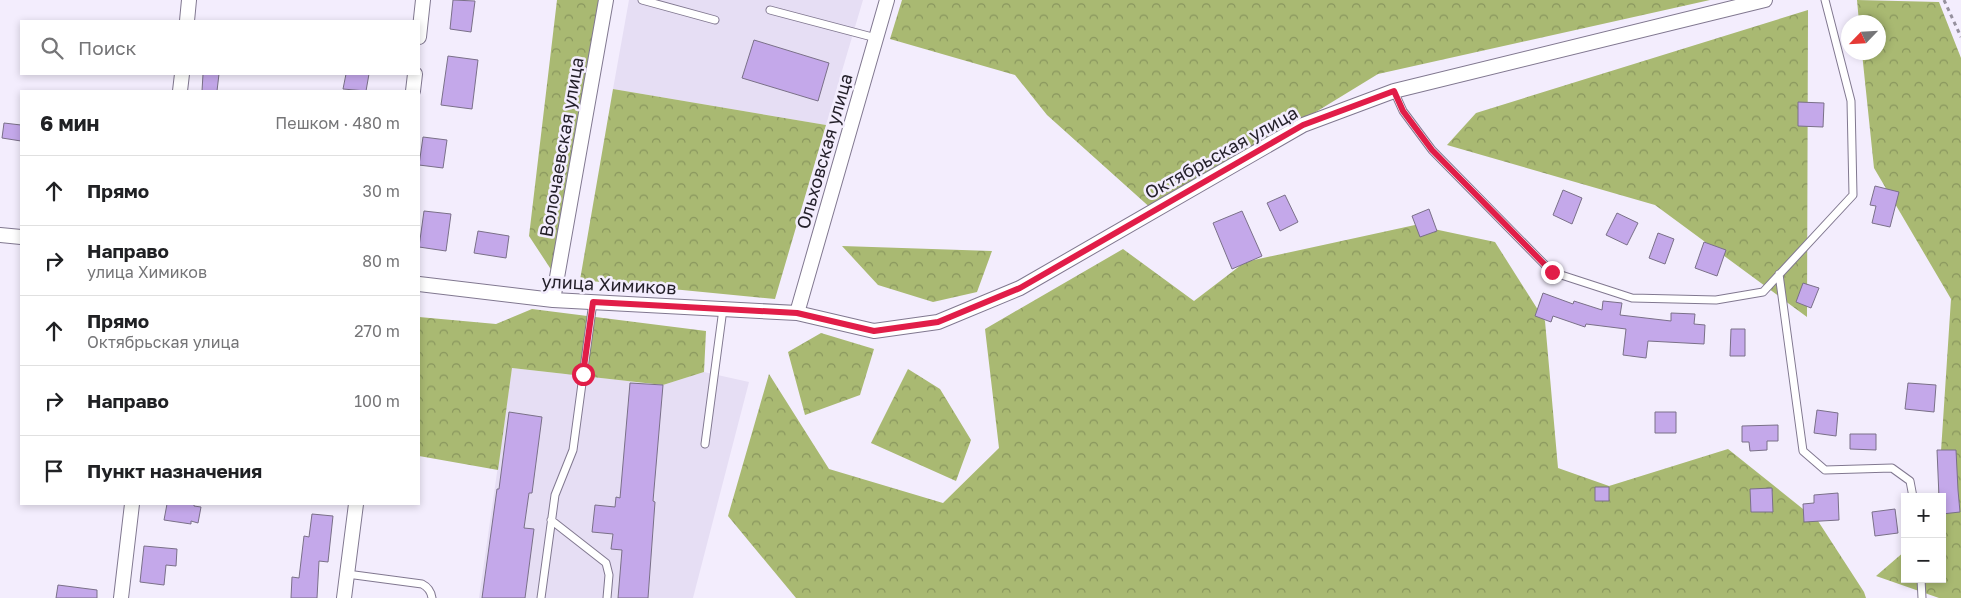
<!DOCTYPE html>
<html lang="ru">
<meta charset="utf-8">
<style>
:root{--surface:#fff;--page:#f2f2f2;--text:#202124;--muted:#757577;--line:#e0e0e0}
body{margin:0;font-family:"Golos Text",sans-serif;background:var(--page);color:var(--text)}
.controls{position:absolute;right:15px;bottom:15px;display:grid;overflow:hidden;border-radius:0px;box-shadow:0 2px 8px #0003}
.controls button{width:45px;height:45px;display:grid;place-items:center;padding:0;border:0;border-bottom:1px solid var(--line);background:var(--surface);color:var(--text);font:25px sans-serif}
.compass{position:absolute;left:1841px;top:15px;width:45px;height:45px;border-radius:50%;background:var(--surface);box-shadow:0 2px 8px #0003;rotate:245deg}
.stop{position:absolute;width:15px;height:15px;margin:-11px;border:4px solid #e11d48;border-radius:50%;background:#fff}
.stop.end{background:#e11d48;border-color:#fff;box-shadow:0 1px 5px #0008}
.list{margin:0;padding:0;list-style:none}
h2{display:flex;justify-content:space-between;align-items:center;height:65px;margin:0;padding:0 20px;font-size:21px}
h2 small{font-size:16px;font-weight:400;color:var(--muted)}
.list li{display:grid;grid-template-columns:32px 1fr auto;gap:15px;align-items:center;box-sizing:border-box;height:70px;padding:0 20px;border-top:1px solid var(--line)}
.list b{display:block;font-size:19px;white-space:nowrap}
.list p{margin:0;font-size:16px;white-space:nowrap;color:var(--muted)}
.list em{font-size:16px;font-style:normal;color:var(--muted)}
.icon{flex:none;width:28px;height:28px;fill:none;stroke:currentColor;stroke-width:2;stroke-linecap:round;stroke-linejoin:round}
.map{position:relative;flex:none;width:1961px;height:598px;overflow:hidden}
.search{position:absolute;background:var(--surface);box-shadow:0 2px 8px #0003;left:20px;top:20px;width:400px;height:55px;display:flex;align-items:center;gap:12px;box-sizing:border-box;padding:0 18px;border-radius:0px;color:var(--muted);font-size:19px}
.panel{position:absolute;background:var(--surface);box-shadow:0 2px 8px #0003;left:20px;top:90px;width:400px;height:415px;border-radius:0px}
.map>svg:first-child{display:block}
.industrial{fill:#e6def4}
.forest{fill:url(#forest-crowns)}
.building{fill:#c4a8ea;stroke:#7a7088}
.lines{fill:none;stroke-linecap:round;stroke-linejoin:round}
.lane-casing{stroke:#817890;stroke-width:9}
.street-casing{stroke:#817890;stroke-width:16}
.path{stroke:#96919e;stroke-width:3;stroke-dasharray:4 4;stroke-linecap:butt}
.lane{stroke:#fff;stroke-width:7}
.street{stroke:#fff;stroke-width:14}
.route{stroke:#e11d48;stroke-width:6}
.labels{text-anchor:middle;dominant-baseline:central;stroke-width:5;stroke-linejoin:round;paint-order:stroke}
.street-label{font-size:18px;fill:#231f29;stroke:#f3edfd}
</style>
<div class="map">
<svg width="1961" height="598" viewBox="0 0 1961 598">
<defs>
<pattern id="forest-crowns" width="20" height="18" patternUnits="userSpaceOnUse" patternTransform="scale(1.25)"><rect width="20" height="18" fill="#a9b972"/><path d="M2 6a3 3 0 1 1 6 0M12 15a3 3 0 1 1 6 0" fill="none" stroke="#89965e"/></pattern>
</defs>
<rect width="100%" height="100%" fill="#f3edfd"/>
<path class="industrial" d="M629,0H863L826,125L613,89Z
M512,368L663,385L704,372L749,382L693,598H479Z"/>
<path class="forest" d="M557,0H600L552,271L529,236Z
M902,0H1710L1378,74L1154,211L1047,115L1015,75L890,39Z
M1857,0L1939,2L1961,58V598H1939L1876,576L1905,551V579H1942V497H1938L1951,299L1874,168L1862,53L1878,52V22H1859Z
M1808,10L1807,317L1655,205L1447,145L1476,113Z
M613,89L826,125L775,299L580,280Z
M1415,225L1495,242L1545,321L1558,468L1609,486L1728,449L1818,521L1864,592L1866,598H796L728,516L769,374L829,469L943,503L999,448L985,329L1123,249L1194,301L1245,262Z
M842,246L992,251L977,292L933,302L878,285Z
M532,309L706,331L704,372L663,385L512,368L498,470L419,456V317L496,324Z
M821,333L874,349L860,395L805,415L788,352Z
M908,369L940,389L971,440L956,481L871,443Z"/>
<path class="building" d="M453,0L475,1L471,32L450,29Z
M754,40L829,63L818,101L742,78Z
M448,56L478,60L472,109L441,105Z
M203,74H219L217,91H202Z
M346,74H369L366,91L343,89Z
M1798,102L1824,103L1823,127L1798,126Z
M4,123L21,125V141L2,138Z
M423,137L447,140L443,168L419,165Z
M1875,186L1899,192L1890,227L1872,223L1876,206L1870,205Z
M1563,190L1582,198L1572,224L1553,215Z
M1285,195L1298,222L1280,231L1267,203Z
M1429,209L1437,231L1420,237L1412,216Z
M424,211L451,214L446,251L419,247Z
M1242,211L1262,256L1232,269L1213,223Z
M1617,213L1638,223L1627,245L1606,235Z
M478,231L509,236L506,258L474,253Z
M1658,233L1674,239L1665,264L1649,258Z
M1704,242L1726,250L1717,276L1695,268Z
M1803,283L1819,288L1811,308L1796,302Z
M1543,293L1573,304L1574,301L1602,310L1603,301L1622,303L1620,315L1671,321V313L1695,314L1694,324L1705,325L1704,344L1648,341L1646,358L1623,355L1626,329L1586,324L1585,327L1553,316L1551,322L1535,316Z
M1731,329H1745V356H1730Z
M630,383L663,385L653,501L655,502L648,598H618L622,550L611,549L613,534L592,532L595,505L615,507L616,497L620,498Z
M1908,383L1936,385L1934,412L1905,409Z
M1817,410L1838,413L1836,436L1814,433Z
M509,412L542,417L532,493H529L524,528L534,529L525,598H482L497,489H499Z
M1655,412H1676V433H1655Z
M1778,425V441H1767V450L1750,451L1749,442H1742V426Z
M1850,434H1876V450L1850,449Z
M1937,450H1956L1958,490L1960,512L1942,514V497H1939Z
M1595,487H1609V501H1595Z
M1772,488L1773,512H1751L1750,489Z
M1838,493L1839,520L1804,522L1803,504L1814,503V495Z
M167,504H194V506L201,507L198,523L191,521V524L164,520Z
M1895,509L1898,533L1875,536L1872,512Z
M312,514L333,516L328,562L319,561L317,598H291L292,577L299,578L304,536L309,537Z
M144,546L177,549L176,566L166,565L164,585L140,582Z
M58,585L97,590V598H56Z"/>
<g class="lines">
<defs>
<path id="lane" d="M642,0L715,20
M770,10L876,38
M1394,91L1403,111L1432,150L1552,272L1632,298L1716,300L1763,292L1853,195L1851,101L1825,0
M1779,274L1803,451L1825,470L1892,468L1910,481L1913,497
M705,444L723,309
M551,520L606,563L609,575L607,598
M347,574L422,584C428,587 431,591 432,598
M1921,579L1922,598
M541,598L555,495L573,450L593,302"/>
<path id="street" d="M187,21L189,0
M419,37L423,0
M180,91L182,74
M413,91L415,74
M0,235L21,237
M419,284L553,300L797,313L874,331L938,322L1020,288L1303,125L1394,91L1765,0
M553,300L606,0
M797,313L887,0
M121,598L132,504
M344,598L356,504"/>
</defs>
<use href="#lane" class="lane-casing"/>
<use href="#street" class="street-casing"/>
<path class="path" d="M1944,0L1961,37"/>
<use href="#lane" class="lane"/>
<use href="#street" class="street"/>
</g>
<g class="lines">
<path class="route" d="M583,374L593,302L797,313L874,331L938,322L1020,288L1303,125L1394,91L1403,111L1432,150L1552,272"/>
</g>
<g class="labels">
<g class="street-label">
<text transform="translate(561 147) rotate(-80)">Волочаевская улица</text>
<text transform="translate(824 151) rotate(-74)">Ольховская улица</text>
<text transform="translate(1221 152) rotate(-29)">Октябрьская улица</text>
<text transform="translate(609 284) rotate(3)">улица Химиков</text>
</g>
</g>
</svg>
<div class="controls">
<button>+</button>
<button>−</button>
</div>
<svg class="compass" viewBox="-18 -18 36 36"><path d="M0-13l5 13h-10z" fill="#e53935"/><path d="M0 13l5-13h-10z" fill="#757577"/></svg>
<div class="stop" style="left:583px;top:374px"></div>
<div class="stop end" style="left:1552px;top:272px"></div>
<div class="search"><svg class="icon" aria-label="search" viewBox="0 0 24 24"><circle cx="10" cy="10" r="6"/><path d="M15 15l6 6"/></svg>Поиск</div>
<section class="panel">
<h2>6 мин<small>Пешком · 480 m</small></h2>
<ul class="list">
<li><svg class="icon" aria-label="ahead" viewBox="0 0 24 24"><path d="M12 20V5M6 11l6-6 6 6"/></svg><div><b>Прямо</b></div><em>30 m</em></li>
<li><svg class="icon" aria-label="right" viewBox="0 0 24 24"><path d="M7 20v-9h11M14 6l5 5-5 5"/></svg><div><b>Направо</b><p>улица Химиков</p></div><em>80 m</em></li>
<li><svg class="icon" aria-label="ahead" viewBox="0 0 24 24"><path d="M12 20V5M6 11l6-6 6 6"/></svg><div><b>Прямо</b><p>Октябрьская улица</p></div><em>270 m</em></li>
<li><svg class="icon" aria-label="right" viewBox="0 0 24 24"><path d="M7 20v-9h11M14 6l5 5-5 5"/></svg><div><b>Направо</b></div><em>100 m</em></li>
<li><svg class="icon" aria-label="arrive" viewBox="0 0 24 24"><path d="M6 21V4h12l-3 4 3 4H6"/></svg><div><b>Пункт назначения</b></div></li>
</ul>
</section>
</div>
